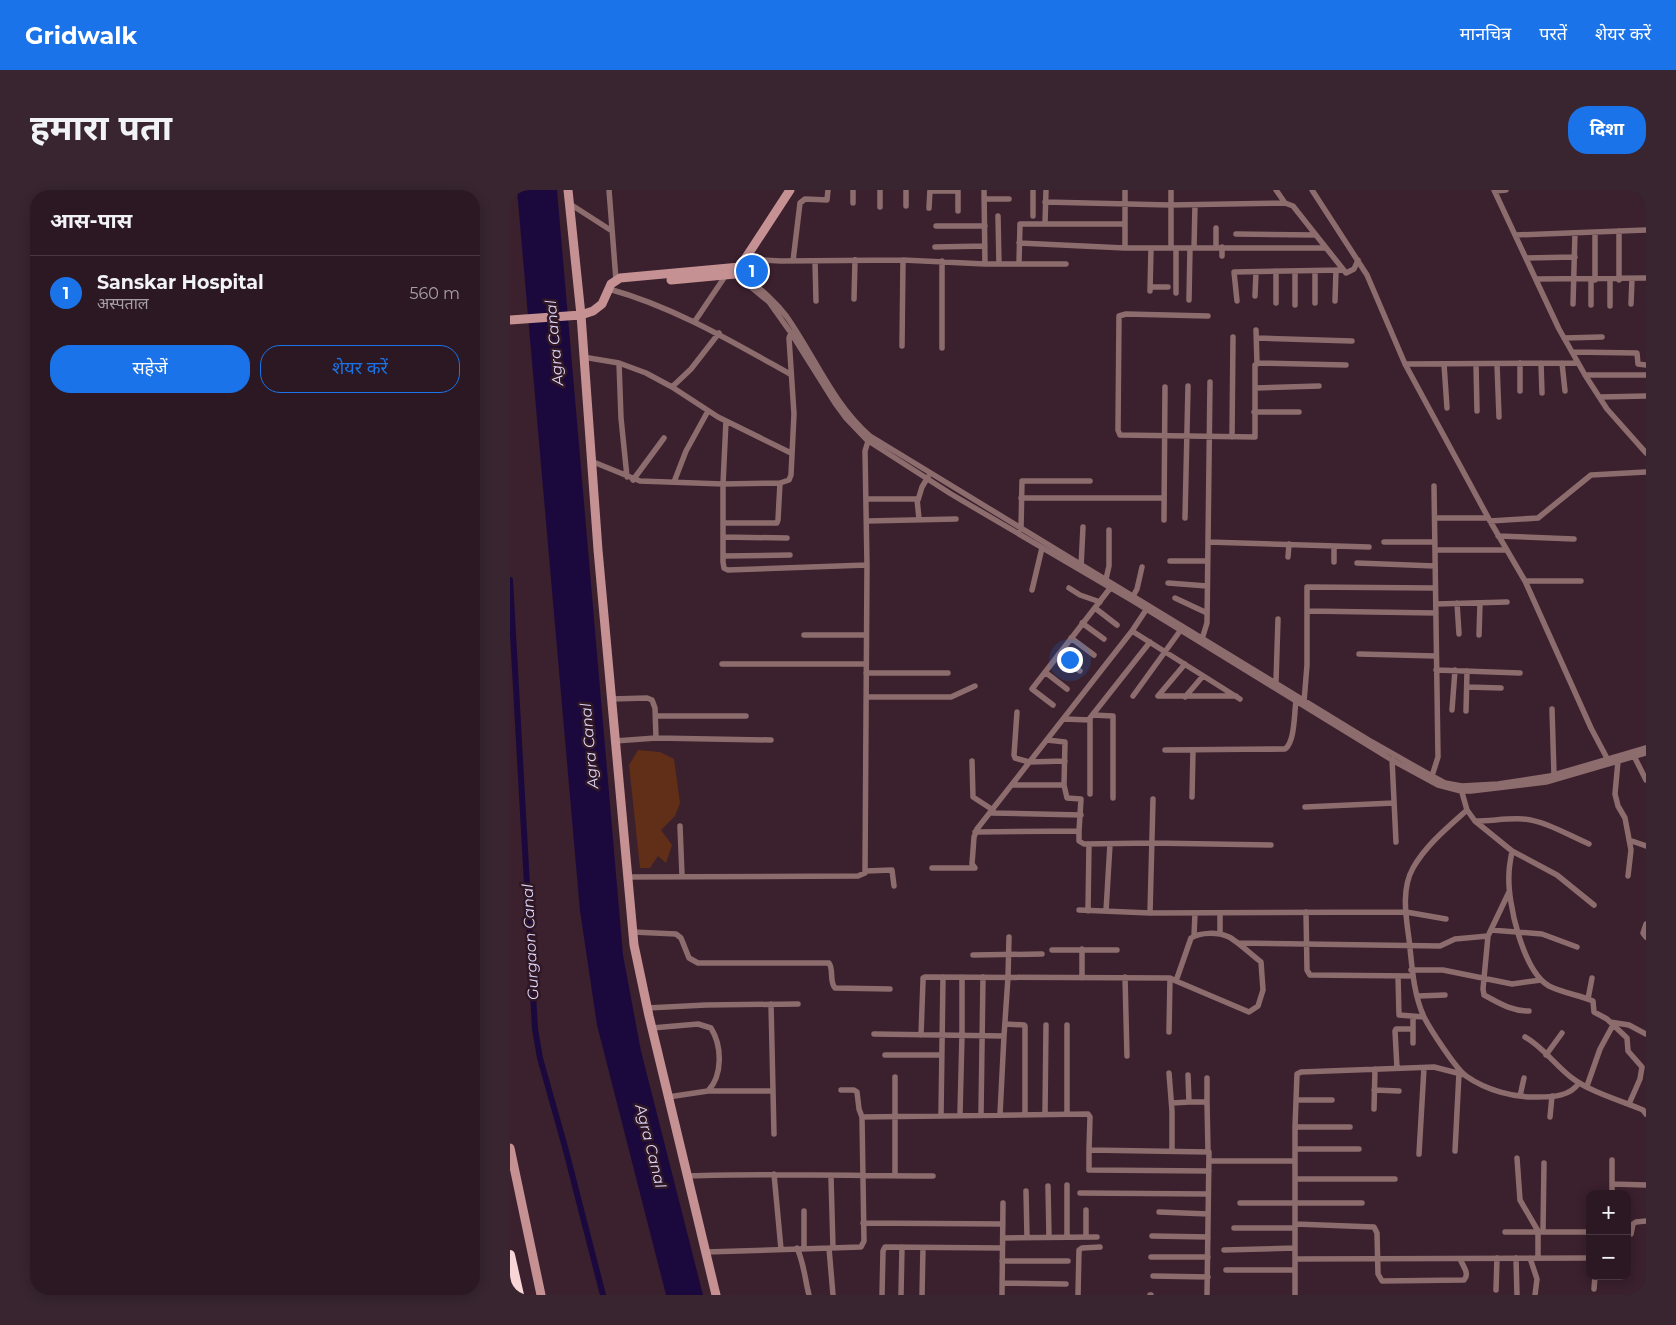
<!DOCTYPE html>
<html lang="hi">
<meta charset="utf-8">
<style>
:root{--surface:#2c1822;--page:#38252f;--text:#f1f3f6;--muted:#a6a0a5;--line:#483740;--accent:#1a73e8}
body{margin:0;font-family:Montserrat,"Noto Sans Devanagari",sans-serif;background:var(--page);color:var(--text)}
.controls{position:absolute;right:15px;bottom:15px;display:grid;overflow:hidden;border-radius:10px;box-shadow:0 2px 12px #0003}
.controls button{width:45px;height:45px;display:grid;place-items:center;padding:0;border:0;border-bottom:1px solid var(--line);background:var(--surface);color:var(--text);font:25px sans-serif}
.you{position:absolute;left:559px;top:469px;width:18px;height:18px;margin:-12px;border:4px solid #fff;border-radius:50%;background:#1a73e8;box-shadow:0 0 0 8px #1a73e833}
.badge{display:grid;place-items:center;width:32px;height:32px;border-radius:50%;background:var(--accent);color:#fff;font-size:16px;font-weight:700}
.pin{position:absolute;translate:-50% -50%;border:2px solid #fff;box-shadow:0 1px 5px #0006}
.list{margin:0;padding:0;list-style:none}
h2{display:flex;justify-content:space-between;align-items:center;height:65px;margin:0;padding:0 20px;font-size:21px}
h2 small{font-size:16px;font-weight:400;color:var(--muted)}
.list li{display:grid;grid-template-columns:32px 1fr auto;gap:15px;align-items:center;box-sizing:border-box;height:75px;padding:0 20px;border-top:1px solid var(--line)}
.list b{display:block;font-size:19px;white-space:nowrap}
.list p{margin:0;font-size:16px;white-space:nowrap;color:var(--muted)}
.list em{font-size:16px;font-style:normal;color:var(--muted)}
.actions{display:flex;gap:10px;padding:15px 20px}
.actions a{flex:1;padding:11px 0;border:1px solid var(--accent);border-radius:20px;text-align:center;font-size:18px;color:var(--accent)}
.actions .main{background:var(--accent);color:#fff}
.map{position:relative;flex:none;width:1136px;height:1105px;overflow:hidden;border-radius:20px}
header{display:flex;align-items:center;gap:30px;box-sizing:border-box;height:70px;padding:0 25px;background:var(--accent);color:#fff}
header strong{font-size:24px}
nav{display:flex;gap:28px;margin-inline-start:auto;font-size:18px}
.intro{display:flex;align-items:center;justify-content:space-between;box-sizing:border-box;height:120px;padding:0 30px}
h1{margin:0;font-size:35px}
.button{padding:12px 22px;border-radius:20px;background:var(--accent);color:#fff;font-size:18px;font-weight:700}
main{display:flex;gap:30px;padding:0 30px}
aside{flex:1;background:var(--surface);border-radius:20px;box-shadow:0 2px 12px #0003}
.map>svg:first-child{display:block}
.green{fill:#612e17}
.water{fill:#1b093e}
.lines{fill:none;stroke-linecap:round;stroke-linejoin:round}
.canal{stroke:#1b093e;stroke-width:6}
.street{stroke:#8d6c6d;stroke-width:5.5}
.secondary{stroke:#c59193;stroke-width:9}
.highway{stroke:#f8d6d7;stroke-width:10}
.labels{text-anchor:middle;dominant-baseline:central;stroke-width:5;stroke-linejoin:round;paint-order:stroke}
.water-label{font-size:15px;font-style:italic;fill:#ddd8fc;stroke:#301724}
</style>
<header>
<strong>Gridwalk</strong>
<nav><a>मानचित्र</a><a>परतें</a><a>शेयर करें</a></nav>
</header>
<div class="intro"><h1>हमारा पता</h1><a class="button">दिशा</a></div>
<main>
<aside>
<h2>आस-पास<small></small></h2>
<ul class="list">
<li><span class="badge">1</span><div><b>Sanskar Hospital</b><p>अस्पताल</p></div><em>560 m</em></li>
</ul>
<div class="actions"><a class="main">सहेजें</a><a>शेयर करें</a></div>
</aside>
<div class="map">
<svg width="1136" height="1105" viewBox="0 0 1136 1105">
<rect width="100%" height="100%" fill="#3b202e"/>
<path class="green" d="M128,560L150,562L164,569L170,613L165,626L151,640L162,655L156,673L148,666L140,678H130L119,575Z"/>
<path class="water" d="M7,0H47L113,765L131,861L193,1105H156L87,835L70,721Z"/>
<g class="lines">
<path class="canal" d="M0,390L25,839L30,868L55,957L93,1105"/>
<path class="street" d="M99,0L106,90
M343,0V13
M370,0V17
M396,0V16
M448,0V21
M474,0L475,74
M523,0V26
M661,0V58
M766,0L775,13L783,16L836,83L844,79L848,70
M802,0L857,85L895,174L980,331L1015,391L1081,538L1099,572
M984,0L1049,139L1075,185L1097,219L1136,263
M420,1H448
M985,1L996,0
M474,9H499
M535,12L660,15L775,13
M60,14L102,41
M419,18L420,0
M488,26L489,74
M535,34L536,0
M426,36H475
M1109,41V90
M726,44L805,45
M1006,45L1136,40
M509,53L615,58H815
M425,57L475,56
M706,57V38
M615,58V0
M684,58L685,15
M712,66V57
M1016,68L1065,67
M235,69L271,71L393,70L475,74H556
M283,71L290,13L295,9L317,10L318,0
M305,71L306,111
M509,73L510,34H615
M227,80C245,95 263,108 277,127C305,167 323,214 360,246L862,552L922,586L935,593L952,596L988,594L1040,586L1136,558
M805,81V113
M225,84L259,112L281,143L325,213L336,228L357,250L441,304L623,411L882,570L928,595L951,601H961L1036,592L1136,563
M1026,89L1136,88
M1081,90V115
M1085,90V42
M640,97H658
M99,99C164,117 221,151 280,184
M640,101L641,58
M666,103V58
M745,106L746,82
M344,109L345,70
M679,110L680,58
M727,111L724,82L833,80
M825,111L826,80
M766,113V81
M1063,114L1065,43
M1121,114L1122,89
M785,115V81
M1100,116V90
M698,126L616,124L609,126L608,240L610,245L745,247V175L749,173L836,175
M185,131L216,85
M746,140L747,174
M747,148L842,151
M1054,148L1092,147
M392,156L393,70
M432,158V71
M1062,162L1127,163L1128,174L1136,175
M73,167L109,173L136,183L162,197L208,227L281,263
M109,173L111,228L117,287
M1010,173V201
M1031,173L1032,203
M1052,173L1055,201
M895,174L1068,173
M934,174L937,218
M966,174L967,221
M987,174L989,227
M1075,185H1136
M162,197L181,179L209,143
M745,198L809,196
M1090,207L1136,206
M744,222H789
M216,231L213,294V372L214,378L218,380L357,375
M722,247L723,147
M81,271L130,291L213,294L270,293L279,290L281,285L284,224L279,148L281,142
M123,290L154,248
M164,292L176,261L198,221
M511,308H654
M357,309H407L409,329
M408,310L412,297L418,287
M675,328L678,196
M925,328H978
M654,330L655,197
M357,331L446,329
M980,331L1028,328L1081,285L1136,282
M213,333H267L268,330L270,293
M511,339L512,291H580
M988,346L1064,349
M213,347L277,348
M698,352L859,357
M874,352H925
M824,356V372
M925,360H997
M213,366L280,365
M778,367L779,354
M660,371H697
M847,373L925,376
M571,377L573,337
M596,389L599,376V340
M1015,391H1071
M658,393L697,396
M559,398L570,405L590,412
M522,400L532,358
M622,408L627,399L632,377
M665,408L697,423
M947,413L949,444
M926,414L997,412
M585,418L607,435
M798,421L926,423
M572,433L594,449
M622,441L730,509
M294,445H356
M969,445L970,413
M561,448L584,465
M692,449L697,433L700,192
M849,464L926,466
M548,465L570,481
M212,474H356
M926,480L1010,483
M535,482L557,499
M356,483H438
M766,492L768,429
M957,497L991,498
M623,506L670,441
M648,506H726
M648,506L675,474
M356,507H441L465,496
M675,507L693,486
M101,509L137,508L142,510L145,518L146,548
M794,512L797,475V397L925,398
M543,515L522,499L601,397
M1042,519L1044,585
M942,520L945,480
M956,521L957,481
M507,522L504,565L505,568L519,572L555,571
M583,525L603,526V608
M146,526H236
M554,529L580,530
M537,550L555,552L554,595
M105,551L146,548L261,550
M655,560L775,559C785,552 784,524 786,511
M1124,566L1136,590
M882,569L886,652
M462,571L463,607L483,620
M1108,571L1105,604L1108,616L1115,628L1121,660L1118,686
M922,586L928,567L924,296
M951,599L957,620C938,637 916,655 903,678C891,699 896,727 899,749C902,775 903,803 914,827C920,839 946,879 956,886C976,900 1004,908 1028,907C1044,907 1060,906 1069,893
M580,604V528L640,452
M682,607L683,560
M795,617L884,613
M957,620L965,631L1002,661L1047,685L1084,715
M481,623L571,625
M965,631C981,631 997,628 1013,629C1036,631 1058,645 1079,654
M170,636L172,685
M569,641V651L574,654L642,653L761,655
M465,642L569,641L571,609L557,608L554,595H502
M1119,650L1136,656
M1002,661C1001,668 999,676 999,684C997,712 1013,781 1039,796C1053,803 1069,805 1083,811L1084,822L1097,829L1117,848L1118,861L1132,877L1130,889L1119,914
M422,678H465L462,674L464,647L467,639L622,441L638,417
M356,681L382,680L384,696
M117,687L348,686L355,683L357,375L355,261L359,248
M999,702L978,746L973,799L974,805C989,813 1001,821 1019,821
M569,720L640,723L896,722L936,729
M578,721L579,654
M596,721L600,654
M796,722L797,780L800,785L902,786
M640,723L643,609
M1136,734L1133,743L1136,747
M981,740L1032,744L1067,757
M123,742L166,744L171,748L179,768L188,773H319C324,780 319,791 325,798L380,799
M710,744V723
M684,746L685,723
M728,753L930,756L945,749L978,746
M572,759V788
M542,760H607
M463,765L532,764
M901,780H933L1002,794L1031,790
M888,786L889,825L914,827
M615,787L617,866
M908,806L935,805
M1078,809L1082,788
M261,814L264,944
M137,818L196,815L288,814
M903,827V853
M1100,832L1119,835L1136,844
M495,834L514,835L515,836V924
M142,838L188,834L201,838C212,856 213,885 198,901L158,907
M659,842L660,788
M364,844L494,846L490,924
M411,845L413,791V788L415,787L660,788L666,791L739,822L748,816L753,800L751,772C743,766 727,751 719,747C708,742 691,742 681,748L666,791
M494,846L498,787L499,747
M1015,847C1033,857 1045,875 1062,888C1080,902 1112,911 1133,920L1136,924
M375,865H431
M1036,865L1052,843
M887,878L885,841L886,839H903
M659,883L662,921V960
M697,888V912
M1077,896L1090,859L1103,835
M331,900H344L347,902L349,919L352,927
M864,900L889,901
M198,901H263
M1010,906L1014,888
M786,910H822
M679,912H697L698,961
M662,913L679,912L678,885
M864,919L865,879
M450,924L452,845V787
M471,924L473,787
M535,924L536,835
M557,924V835
M431,925L433,787
M1040,927L1042,906
M785,937H840
M785,959H849
M579,960V980L699,981
M945,961L949,883
M909,964L914,878
M1007,968L1010,1010L1028,1041V1068
M1102,970V1004
M699,971H785
M264,984L271,1059
M178,986C259,983 341,986 423,986
M385,986V887
M321,987L323,1058
M785,989H885
M1102,994L1136,995
M557,995V1047
M538,996L539,1047
M516,1001L517,1047
M570,1003L698,1004
M730,1013H852
M649,1022L698,1024
M353,1033L493,1034
M785,1034L864,1037L867,1043L868,1084L872,1091L954,1090C960,1084 953,1076 950,1069
M724,1038H785
M1033,1041L1034,973
M995,1042H1080
M1121,1044L1123,1034L1126,1032L1136,1031
M642,1046L698,1047
M576,1047V1020
M493,1048L587,1047
M287,1058C294,1073 295,1090 299,1105
M294,1058V1021
M319,1058L323,1105
M714,1060L785,1058
M196,1062L351,1057L354,1051L352,927L578,924L580,927L579,960L699,962L697,1105
M641,1067H698
M1006,1068L1007,1105
M1020,1068L1027,1089L1025,1105
M785,1069L1080,1068
M492,1071H558
M716,1080H785
M643,1086L698,1087
M492,1093L556,1094
M1084,1099L1085,1086
M986,1100L987,1068
M372,1105L373,1061L375,1057L492,1058
M391,1105L392,1057
M412,1105L413,1058
M492,1105L493,1013
M568,1105L569,1060L572,1058L590,1057
M640,1105H641
M785,1105V937L787,884L791,882L924,877L955,885"/>
<path class="secondary" d="M58,0L71,125L88,360L124,755L139,826L206,1105
M161,90L225,84L229,82L235,69L280,0
M0,130L71,125L83,121L92,114L101,94L110,88L230,77
M0,958L31,1105"/>
<path class="highway" d="M0,1065L9,1105"/>
</g>
<g class="labels">
<g class="water-label">
<text transform="translate(44 153) rotate(-95)">Agra Canal</text>
<text transform="translate(79 556) rotate(-95)">Agra Canal</text>
<text transform="translate(20 752) rotate(-93)">Gurgaon Canal</text>
<text transform="translate(141 956) rotate(76)">Agra Canal</text>
</g>
</g>
</svg>
<div class="controls">
<button>+</button>
<button>−</button>
</div>
<div class="you"></div>
<div class="pin badge" style="left:242px;top:81px">1</div>
</div>
</main>
